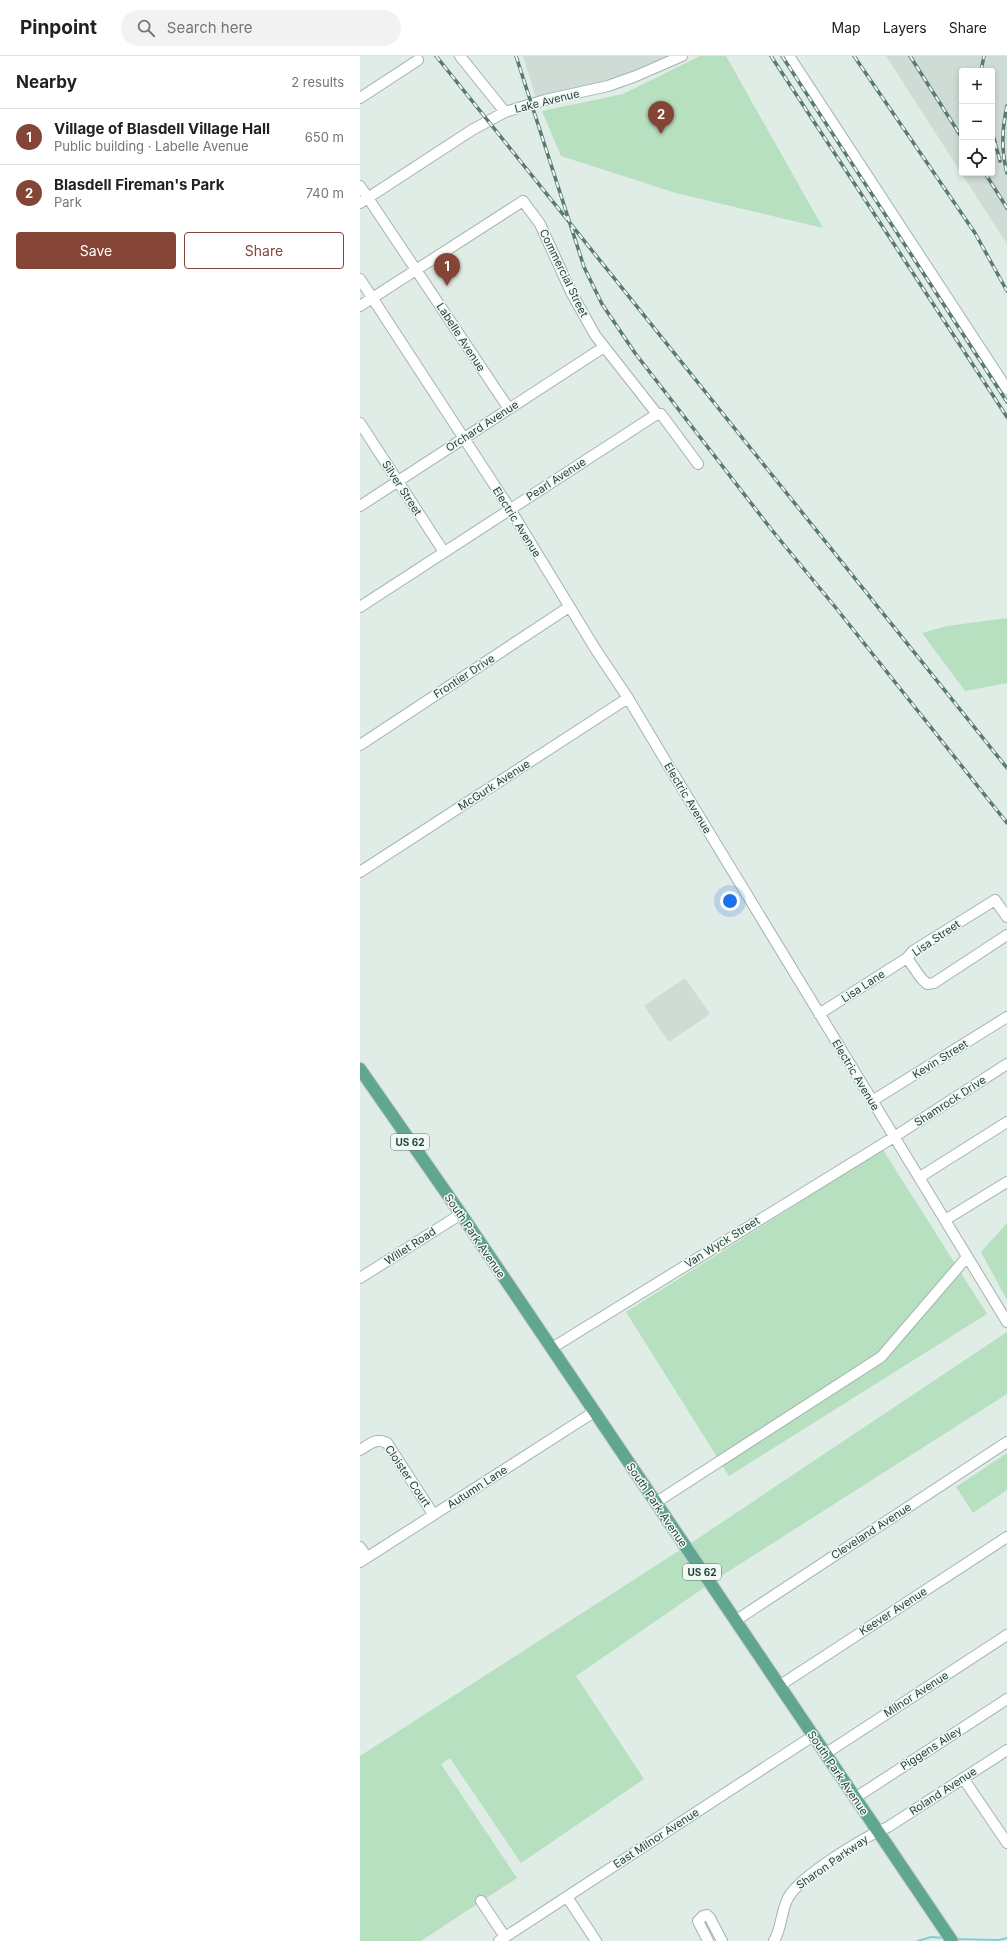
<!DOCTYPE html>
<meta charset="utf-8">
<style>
:root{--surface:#fff;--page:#f2f2f2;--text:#202124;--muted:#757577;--line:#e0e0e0;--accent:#844536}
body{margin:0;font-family:Inter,sans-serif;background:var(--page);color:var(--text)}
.controls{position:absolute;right:12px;top:12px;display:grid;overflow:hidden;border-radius:4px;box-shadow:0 2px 6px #0003}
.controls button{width:36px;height:36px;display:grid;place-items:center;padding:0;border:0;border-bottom:1px solid var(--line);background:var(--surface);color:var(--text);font:20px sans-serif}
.you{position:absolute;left:370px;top:845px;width:14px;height:14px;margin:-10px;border:3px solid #fff;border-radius:50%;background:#1a73e8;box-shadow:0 0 0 6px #1a73e833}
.badge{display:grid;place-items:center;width:26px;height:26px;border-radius:50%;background:var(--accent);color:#fff;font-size:13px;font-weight:700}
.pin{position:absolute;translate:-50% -33px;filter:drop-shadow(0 1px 2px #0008)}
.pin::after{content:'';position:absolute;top:21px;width:14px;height:12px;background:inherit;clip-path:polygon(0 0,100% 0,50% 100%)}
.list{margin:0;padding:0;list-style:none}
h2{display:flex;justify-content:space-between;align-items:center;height:52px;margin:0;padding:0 16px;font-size:17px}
h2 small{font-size:13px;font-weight:400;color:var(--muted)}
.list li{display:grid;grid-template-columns:26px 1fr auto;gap:12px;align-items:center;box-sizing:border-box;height:56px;padding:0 16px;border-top:1px solid var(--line)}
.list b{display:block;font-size:15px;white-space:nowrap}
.list p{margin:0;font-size:13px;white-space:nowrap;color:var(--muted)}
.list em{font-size:13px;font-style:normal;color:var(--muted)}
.actions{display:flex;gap:8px;padding:12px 16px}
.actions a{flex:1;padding:9px 0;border:1px solid var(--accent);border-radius:4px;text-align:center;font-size:14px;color:var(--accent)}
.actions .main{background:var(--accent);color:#fff}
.icon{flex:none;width:22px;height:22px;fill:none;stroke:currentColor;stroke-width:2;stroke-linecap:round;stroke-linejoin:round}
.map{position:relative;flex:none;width:647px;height:1885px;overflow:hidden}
header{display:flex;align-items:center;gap:24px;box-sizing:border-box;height:56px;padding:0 20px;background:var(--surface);border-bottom:1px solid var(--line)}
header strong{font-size:19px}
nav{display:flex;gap:22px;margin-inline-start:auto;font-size:14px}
.search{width:280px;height:36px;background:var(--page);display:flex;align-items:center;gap:10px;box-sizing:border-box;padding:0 14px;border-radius:22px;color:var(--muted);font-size:15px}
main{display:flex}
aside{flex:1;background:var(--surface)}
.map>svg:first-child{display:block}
.built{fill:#cedcd5;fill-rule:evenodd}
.green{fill:#b7e0c0}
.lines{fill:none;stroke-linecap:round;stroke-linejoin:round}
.stream{stroke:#83cdd7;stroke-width:2}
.minor-casing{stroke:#a2b4ad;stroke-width:12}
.major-casing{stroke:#c0c9c6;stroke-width:14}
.minor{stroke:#fff;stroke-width:10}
.major{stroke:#60a691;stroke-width:12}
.rail-casing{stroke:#597a70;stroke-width:3.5}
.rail{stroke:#f1f9f4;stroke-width:2;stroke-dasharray:6;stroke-linecap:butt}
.labels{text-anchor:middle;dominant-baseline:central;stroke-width:3;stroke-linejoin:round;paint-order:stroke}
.shield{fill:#f1f9f4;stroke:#5e766e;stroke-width:1}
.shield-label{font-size:10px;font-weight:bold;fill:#1f3e35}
.street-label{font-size:11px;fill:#1f3e35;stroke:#f1f9f4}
</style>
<header>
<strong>Pinpoint</strong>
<div class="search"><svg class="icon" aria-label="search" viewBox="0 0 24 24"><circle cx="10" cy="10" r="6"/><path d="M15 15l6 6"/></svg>Search here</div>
<nav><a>Map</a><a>Layers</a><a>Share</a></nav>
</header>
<main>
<aside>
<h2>Nearby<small>2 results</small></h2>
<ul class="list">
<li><span class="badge">1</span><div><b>Village of Blasdell Village Hall</b><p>Public building · Labelle Avenue</p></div><em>650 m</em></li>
<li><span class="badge">2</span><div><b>Blasdell Fireman's Park</b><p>Park</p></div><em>740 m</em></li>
</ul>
<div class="actions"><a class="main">Save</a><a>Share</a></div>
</aside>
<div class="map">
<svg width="647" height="1885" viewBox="0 0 647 1885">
<rect width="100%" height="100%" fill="#e0ece6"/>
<path class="built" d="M163,0H317L272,20L176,42Z
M526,0H647V188ZM602,15H632V117H602Z
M325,922L350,958L309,986L284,950Z"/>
<path class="green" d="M340,0H366L463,172L316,137L201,100L182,55L263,38Z
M647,562V627L605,635L562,577L587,570Z
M523,1094L627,1258L369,1420L266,1256Z
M647,1167V1244L621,1196Z
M647,1276V1338L358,1522L216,1620L284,1723L161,1807L90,1702L81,1708L157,1822L61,1885H0V1700L334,1485Z
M647,1397V1434L613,1457L596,1431Z"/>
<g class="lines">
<path class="stream" d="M595,1883L639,1884L647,1882
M558,1885L571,1881L585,1882"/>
<defs>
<path id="minor" d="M100,0L145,56
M429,0L647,333
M0,42L58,4
M0,130L149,353
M0,147L112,74L145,56L185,44L248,30L276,20L322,0
M0,223L150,453L236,594L268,642L305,704L647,1266
M0,250L163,145L180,168L211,236L235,279L297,358
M0,367L84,496
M0,450L244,291
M0,551L297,358H301L338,408
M0,689L209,551
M0,816L268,642
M647,861L635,844L553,895L547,902L561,922L567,928L574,927L647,879
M459,958L547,902
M512,1045L647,961
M560,1121L647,1066
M585,1164L647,1126
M0,1222L101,1158
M192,1292L534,1081L647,1008
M0,1394C9,1389 16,1381 27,1387L73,1458
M295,1447L521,1301L607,1201
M0,1491L7,1501
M0,1506L234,1356
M375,1565L647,1386
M419,1630L647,1481
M465,1698L647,1579
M603,1722L647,1787
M495,1742L647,1643
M207,1841L236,1885
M121,1845L145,1881
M139,1885L453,1680
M348,1885L338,1865L343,1860L347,1859L350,1862L362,1885
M414,1885C422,1871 421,1855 428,1842C440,1820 504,1781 528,1771L647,1694"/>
<path id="major" d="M0,1013L101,1158L592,1885"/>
</defs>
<use href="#minor" class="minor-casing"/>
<use href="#major" class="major-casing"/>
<use href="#minor" class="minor"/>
<use href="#major" class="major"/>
<defs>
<path id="rail" d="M76,0L647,712
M156,0L224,211L242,248L275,297L411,473L476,552L647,767
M411,0L647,361
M422,0L647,346
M494,0L615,177L647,235
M550,0L602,82
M621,15L624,0
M647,50C642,72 641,95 647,117
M632,75L640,105
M625,117L647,152"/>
</defs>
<use href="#rail" class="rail-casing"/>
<use href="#rail" class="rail"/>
</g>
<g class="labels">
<g class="shield">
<rect x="31" y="1078" width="38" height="16" rx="3"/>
<rect x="323" y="1508" width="38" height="16" rx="3"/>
</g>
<g class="shield-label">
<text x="50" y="1086">US 62</text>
<text x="342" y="1516">US 62</text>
</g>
<g class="street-label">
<text transform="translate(187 45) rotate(-14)">Lake Avenue</text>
<text transform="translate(204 217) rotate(64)">Commercial Street</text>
<text transform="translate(101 281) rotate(57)">Labelle Avenue</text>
<text transform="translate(122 370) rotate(-33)">Orchard Avenue</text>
<text transform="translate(196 423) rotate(-33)">Pearl Avenue</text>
<text transform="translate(42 432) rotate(57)">Silver Street</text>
<text transform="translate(157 466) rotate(58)">Electric Avenue</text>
<text transform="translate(104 620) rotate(-33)">Frontier Drive</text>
<text transform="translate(134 729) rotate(-33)">McGurk Avenue</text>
<text transform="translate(328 742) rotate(59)">Electric Avenue</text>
<text transform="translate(576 882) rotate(-34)">Lisa Street</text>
<text transform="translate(503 930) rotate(-33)">Lisa Lane</text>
<text transform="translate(580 1003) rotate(-32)">Kevin Street</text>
<text transform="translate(496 1019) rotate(59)">Electric Avenue</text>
<text transform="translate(590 1045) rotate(-33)">Shamrock Drive</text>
<text transform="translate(115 1180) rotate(56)">South Park Avenue</text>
<text transform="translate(362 1186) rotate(-32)">Van Wyck Street</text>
<text transform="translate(50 1190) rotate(-33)">Willet Road</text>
<text transform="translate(48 1420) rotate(56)">Cloister Court</text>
<text transform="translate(117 1431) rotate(-33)">Autumn Lane</text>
<text transform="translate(297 1449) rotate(56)">South Park Avenue</text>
<text transform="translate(511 1475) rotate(-33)">Cleveland Avenue</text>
<text transform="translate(533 1555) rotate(-33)">Keever Avenue</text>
<text transform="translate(556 1638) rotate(-33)">Milnor Avenue</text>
<text transform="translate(571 1692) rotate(-33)">Piggens Alley</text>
<text transform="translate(478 1717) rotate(56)">South Park Avenue</text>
<text transform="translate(583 1735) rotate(-33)">Roland Avenue</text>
<text transform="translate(296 1782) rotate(-33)">East Milnor Avenue</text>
<text transform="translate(472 1806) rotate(-35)">Sharon Parkway</text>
</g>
</g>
</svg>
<div class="controls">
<button>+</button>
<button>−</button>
<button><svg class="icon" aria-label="locate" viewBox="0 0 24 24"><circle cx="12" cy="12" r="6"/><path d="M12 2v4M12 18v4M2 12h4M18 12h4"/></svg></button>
</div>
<div class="you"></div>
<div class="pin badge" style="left:87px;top:230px">1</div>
<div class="pin badge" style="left:301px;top:78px">2</div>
</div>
</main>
